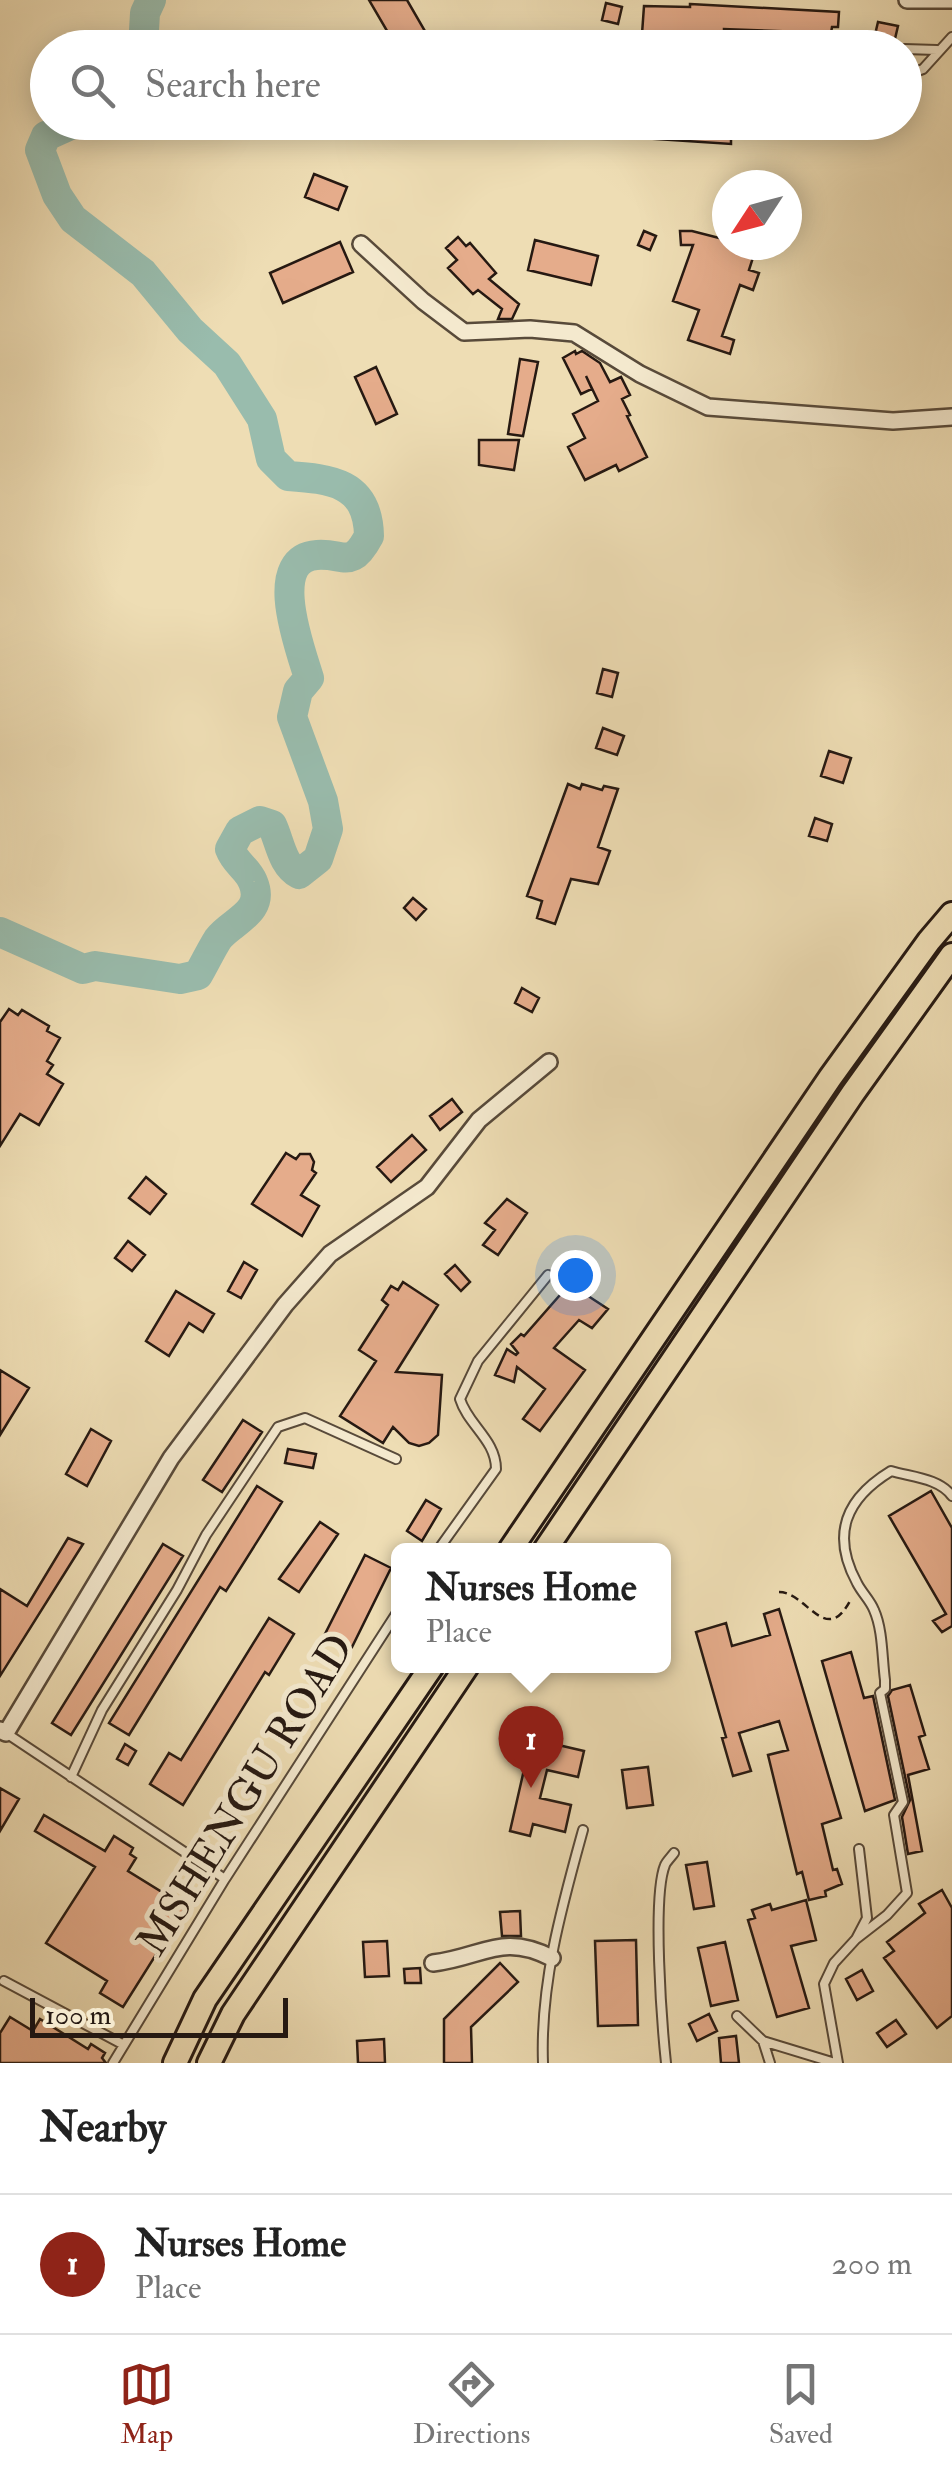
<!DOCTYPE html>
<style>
:root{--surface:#fff;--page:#f2f2f2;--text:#222;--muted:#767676;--line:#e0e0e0;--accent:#8f2418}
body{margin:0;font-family:"IM FELL Double Pica",serif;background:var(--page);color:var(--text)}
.compass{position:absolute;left:712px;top:170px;width:90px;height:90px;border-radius:50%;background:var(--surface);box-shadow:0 5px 25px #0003;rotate:234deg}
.scale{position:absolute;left:30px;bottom:25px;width:258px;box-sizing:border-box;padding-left:10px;border:5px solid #261912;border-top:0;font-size:28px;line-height:35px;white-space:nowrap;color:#261912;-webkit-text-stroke:8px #f4e9ce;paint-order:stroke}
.you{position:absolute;left:575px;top:1275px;width:35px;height:35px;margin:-25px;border:8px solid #fff;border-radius:50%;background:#1a73e8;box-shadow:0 0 0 15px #1a73e833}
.badge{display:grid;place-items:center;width:65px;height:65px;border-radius:50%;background:var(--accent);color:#fff;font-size:32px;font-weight:700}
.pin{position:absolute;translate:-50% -82px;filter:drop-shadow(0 2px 5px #0008)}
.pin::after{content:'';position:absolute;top:52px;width:35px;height:30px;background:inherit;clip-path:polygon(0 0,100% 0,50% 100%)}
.popup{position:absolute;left:391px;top:1543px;width:280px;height:130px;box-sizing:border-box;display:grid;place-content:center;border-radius:15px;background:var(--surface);filter:drop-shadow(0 2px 8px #0005);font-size:32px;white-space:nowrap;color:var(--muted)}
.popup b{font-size:38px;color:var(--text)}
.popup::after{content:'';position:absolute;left:50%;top:100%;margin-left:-20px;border:20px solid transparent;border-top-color:var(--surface)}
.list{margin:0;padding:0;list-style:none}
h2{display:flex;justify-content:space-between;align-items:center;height:130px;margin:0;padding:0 40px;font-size:42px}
h2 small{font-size:32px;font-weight:400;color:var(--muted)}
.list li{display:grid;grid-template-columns:65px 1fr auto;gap:30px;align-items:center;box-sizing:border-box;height:140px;padding:0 40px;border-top:2px solid var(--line)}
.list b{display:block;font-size:38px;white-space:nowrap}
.list p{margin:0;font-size:32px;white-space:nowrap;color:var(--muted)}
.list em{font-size:32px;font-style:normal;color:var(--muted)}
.icon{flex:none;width:55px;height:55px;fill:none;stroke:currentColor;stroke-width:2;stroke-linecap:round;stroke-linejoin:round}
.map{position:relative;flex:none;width:952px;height:2063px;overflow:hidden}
.search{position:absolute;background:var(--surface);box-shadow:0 5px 25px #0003;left:30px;right:30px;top:30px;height:110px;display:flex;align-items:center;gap:25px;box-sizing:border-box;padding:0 35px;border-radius:55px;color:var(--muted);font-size:38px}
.sheet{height:270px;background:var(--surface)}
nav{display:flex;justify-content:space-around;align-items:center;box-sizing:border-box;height:140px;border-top:2px solid var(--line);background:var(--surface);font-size:28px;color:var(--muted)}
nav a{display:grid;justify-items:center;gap:5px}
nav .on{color:var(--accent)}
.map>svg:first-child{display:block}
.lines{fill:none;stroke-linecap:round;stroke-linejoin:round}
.river{stroke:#99bcad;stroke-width:30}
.building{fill:#e5ac8b;stroke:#261912;stroke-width:2.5}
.lane-casing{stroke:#584a3a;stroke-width:12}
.street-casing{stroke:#584a3a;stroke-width:20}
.primary-casing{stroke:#261912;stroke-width:28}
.path{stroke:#261912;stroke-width:2.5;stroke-dasharray:8 5;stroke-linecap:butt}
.lane{stroke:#f4e9ce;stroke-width:8}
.street{stroke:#f4e9ce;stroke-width:15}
.primary{stroke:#eeddb4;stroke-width:22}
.labels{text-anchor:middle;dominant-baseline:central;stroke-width:10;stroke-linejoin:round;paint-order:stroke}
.street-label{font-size:42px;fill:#261912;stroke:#f4e9ce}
</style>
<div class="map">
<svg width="952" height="2063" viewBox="0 0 952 2063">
<rect width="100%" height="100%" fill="#eeddb4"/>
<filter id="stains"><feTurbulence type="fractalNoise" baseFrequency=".002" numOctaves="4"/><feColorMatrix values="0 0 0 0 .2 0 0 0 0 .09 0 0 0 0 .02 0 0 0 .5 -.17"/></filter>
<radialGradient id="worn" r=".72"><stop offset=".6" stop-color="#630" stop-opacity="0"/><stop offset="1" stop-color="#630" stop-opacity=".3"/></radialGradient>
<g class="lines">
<path class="river" d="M143,48L145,13L151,0
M0,932L83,969L95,966L180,979L198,975C205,963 211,950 218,939C231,921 266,913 253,882C248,869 235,863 230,849L240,831L260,821L272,825C280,842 282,865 299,874L318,859L328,829L323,801L292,717L298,691L309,678C301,651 265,558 317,555C345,553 351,570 369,536C368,482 330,479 288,476L271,459L262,419L227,364L190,330L143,273L73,219L57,195L40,150L46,136L77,122"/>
</g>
<path class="building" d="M369,0H407L429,38L413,48H397Z
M606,3L622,7L618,24L602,20Z
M690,4L839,12L838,27H832L831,33L724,29V41L676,38V48H641L644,6L690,7Z
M878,22L898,26L894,43L874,39Z
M643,124L731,129V144L642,138Z
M314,174L347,187L338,210L305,197Z
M644,231L656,236L650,250L638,245Z
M680,231H692L727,240V245H757L749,270L759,273L753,290L740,285L722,336L734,340L730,354L688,340L699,310L673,301L693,245H681Z
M458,237L466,246L470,243L496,273L489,279L519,304L512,319H498L502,309L478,290L473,294L448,268L457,260L446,248Z
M535,240L598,256L591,285L528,270Z
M340,242L353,272L283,303L270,273Z
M575,351L576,354L582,351L600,363L610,382L621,377L630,395L622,399L630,415L627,416L647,457L619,471L616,465L585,480L568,447L585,438L573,414L598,401L586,376L592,389L581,394L563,358Z
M520,359L538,362L523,436L508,434Z
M376,367L397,414L376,424L355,377Z
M479,440H519L514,470L479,465Z
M603,669L618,673L612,697L597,693Z
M603,728L624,736L617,755L596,748Z
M829,751L851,758L843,783L821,776Z
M568,784L580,789L582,784L602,790L604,786L618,789L598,847L610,851L598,884L571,879L555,924L537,918L542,901L527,896Z
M815,818L832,824L827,841L809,836Z
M413,898L426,909L416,920L404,908Z
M522,988L539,998L532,1012L515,1003Z
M9,1009L18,1015L22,1010L49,1026L47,1031L60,1038L47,1061L53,1065L47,1074L63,1084L39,1125L20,1114L0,1146V1022Z
M452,1099L462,1112L440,1130L430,1116Z
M412,1135L426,1150L391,1182L377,1167Z
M286,1153L296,1159L300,1154H310L314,1162L312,1170L316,1173L301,1195L319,1206L302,1236L252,1204Z
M146,1177L166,1194L150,1214L129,1198Z
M507,1199L527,1213L498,1255L483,1245L495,1230L485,1223Z
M128,1241L145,1255L132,1271L115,1258Z
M244,1262L257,1270L241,1298L228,1291Z
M455,1265L470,1282L461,1291L445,1274Z
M403,1282L438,1305L396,1372L442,1375L438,1435L429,1443L419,1446L409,1443L393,1427L383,1443L340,1416L376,1361L359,1350L388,1305L382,1300L391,1286L398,1290Z
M567,1287L579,1297L582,1292L608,1309L592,1328L579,1320L554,1348L585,1370L540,1431L523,1419L545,1389L517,1367L514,1382L495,1375L507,1349L516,1355L518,1353L511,1344L521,1334L524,1336Z
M176,1291L214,1314L203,1332L189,1323L169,1356L146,1341Z
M0,1370L29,1388L0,1435Z
M243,1420L262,1432L222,1492L203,1480Z
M91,1429L111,1441L87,1486L66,1474Z
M288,1449L316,1454L313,1468L285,1463Z
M257,1486L282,1502L226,1591L220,1587L129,1735L109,1723Z
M931,1491L952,1528V1626L942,1632L933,1621L946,1614L889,1516Z
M426,1500L441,1509L422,1541L407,1531Z
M320,1522L338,1534L299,1592L279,1579Z
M68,1538L83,1544L0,1676V1589L27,1606Z
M163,1544L183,1556L71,1735L52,1723Z
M365,1555L391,1568L352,1647L325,1634Z
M779,1609L841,1818L822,1824L833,1870L837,1869L842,1884L825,1891L826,1896L809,1900L802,1872L797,1874L768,1755L788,1750L779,1721L739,1733L751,1771L733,1776L722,1738L726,1737L696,1632L726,1623L732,1646L770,1635L764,1614Z
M269,1618L294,1634L269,1675L265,1672L183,1805L150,1784L169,1753L181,1760Z
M851,1652L864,1698L873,1696L895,1800L865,1811L822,1661Z
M910,1685L925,1735L919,1737L929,1769L908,1775L922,1851L908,1854L902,1817L910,1800L888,1696L892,1690Z
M534,1726L556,1732L554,1744L584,1751L578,1777L547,1770L540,1798L571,1805L565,1832L533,1824L530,1836L510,1831Z
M125,1744L136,1751L128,1765L117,1759Z
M648,1767L653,1805L627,1808L622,1770Z
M0,1788L19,1799L0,1831Z
M44,1815L105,1851L114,1836L133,1848L130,1854L136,1858L128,1871L186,1907L123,2007L100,1993L107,1981L46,1943L95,1867L35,1831Z
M707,1862L714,1906L694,1909L686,1865Z
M942,1890L952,1908V2016L937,2028L884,1958L894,1951L887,1942L925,1913L919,1904Z
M806,1900L816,1940L791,1946L809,2008L777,2017L748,1920L755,1918L752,1910L770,1904L772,1910Z
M520,1911L521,1936H502L500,1912Z
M636,1940L638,2025L598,2026L595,1941Z
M387,1941L389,1976L365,1977L363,1942Z
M725,1942L738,2000L711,2006L698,1948Z
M500,1963L518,1982L471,2027L472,2063H444V2019Z
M420,1968L421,1983H405L404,1969Z
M862,1970L873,1991L857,2000L846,1979Z
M709,2014L717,2031L697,2041L689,2024Z
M10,2017L33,2031L40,2019L88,2049L91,2044L105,2053L102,2058L106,2063H0V2033Z
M896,2020L906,2034L887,2047L877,2033Z
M736,2036L739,2063H721L719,2038Z
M384,2039L385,2063H358L357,2041Z"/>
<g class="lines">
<defs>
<path id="lane" d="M763,48H846
M904,49L937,50
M904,76L923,69L952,37
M438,1550L496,1469C496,1440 468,1425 460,1399L478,1361L548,1275
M6,1733L225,1879
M71,1777L102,1710L177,1590L206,1535L278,1427L305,1418L396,1459
M856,1939L887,1915L907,1893L894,1815L903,1802L880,1693L885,1689V1680C882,1658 883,1630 874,1610C870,1600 862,1593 857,1583C831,1535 845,1499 891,1471C911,1477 939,1478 952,1496
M4,1981L124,2045
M737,2016L763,2041L835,2063
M763,2041L770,2063
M113,2063L225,1879L398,1611
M543,2063C540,1983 562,1906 583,1830
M666,2063C662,2025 652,1897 665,1865C666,1862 672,1856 674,1853
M838,2063L824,1984L834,1963L856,1939L867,1918L859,1849"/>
<path id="street" d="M907,0H952
M361,244L423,301L464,332L530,329L574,333L640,374L708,407L893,421L952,417
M0,1730L6,1733L171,1458L285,1305L330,1254L427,1187L479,1120L549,1062
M433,1963C483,1957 502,1932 552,1958"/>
<path id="primary" d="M510,1550L830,1078L929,941L952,914
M545,1550L853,1093L952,955
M175,2063L205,1999L432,1666
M209,2063L233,2014L467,1666"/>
</defs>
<use href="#lane" class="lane-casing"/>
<use href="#street" class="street-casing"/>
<use href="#primary" class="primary-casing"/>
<path class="path" d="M779,1592C807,1592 826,1648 851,1599"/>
<use href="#lane" class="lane"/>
<use href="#street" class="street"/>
<use href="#primary" class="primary"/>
</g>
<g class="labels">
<g class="street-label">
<text transform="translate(246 1795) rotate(-58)">MSHENGU ROAD</text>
</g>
</g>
<rect width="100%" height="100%" filter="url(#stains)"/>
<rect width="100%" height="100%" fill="url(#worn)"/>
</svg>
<svg class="compass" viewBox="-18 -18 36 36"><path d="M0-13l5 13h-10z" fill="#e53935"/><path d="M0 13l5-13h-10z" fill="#767676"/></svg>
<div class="scale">100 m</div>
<div class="you"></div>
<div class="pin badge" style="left:531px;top:1788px">1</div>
<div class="popup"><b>Nurses Home</b>Place</div>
<div class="search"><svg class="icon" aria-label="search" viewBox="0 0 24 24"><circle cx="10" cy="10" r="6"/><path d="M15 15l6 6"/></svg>Search here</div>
</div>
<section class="sheet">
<h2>Nearby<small></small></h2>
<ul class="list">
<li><span class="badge">1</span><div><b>Nurses Home</b><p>Place</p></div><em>200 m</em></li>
</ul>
</section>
<nav>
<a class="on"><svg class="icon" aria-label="map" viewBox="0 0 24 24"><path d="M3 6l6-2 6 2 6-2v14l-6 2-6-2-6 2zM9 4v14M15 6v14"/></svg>Map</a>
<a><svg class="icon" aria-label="directions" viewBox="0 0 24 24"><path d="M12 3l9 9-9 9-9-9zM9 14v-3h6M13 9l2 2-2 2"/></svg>Directions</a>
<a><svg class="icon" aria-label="saved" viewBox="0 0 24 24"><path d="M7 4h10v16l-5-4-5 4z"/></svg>Saved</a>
</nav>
